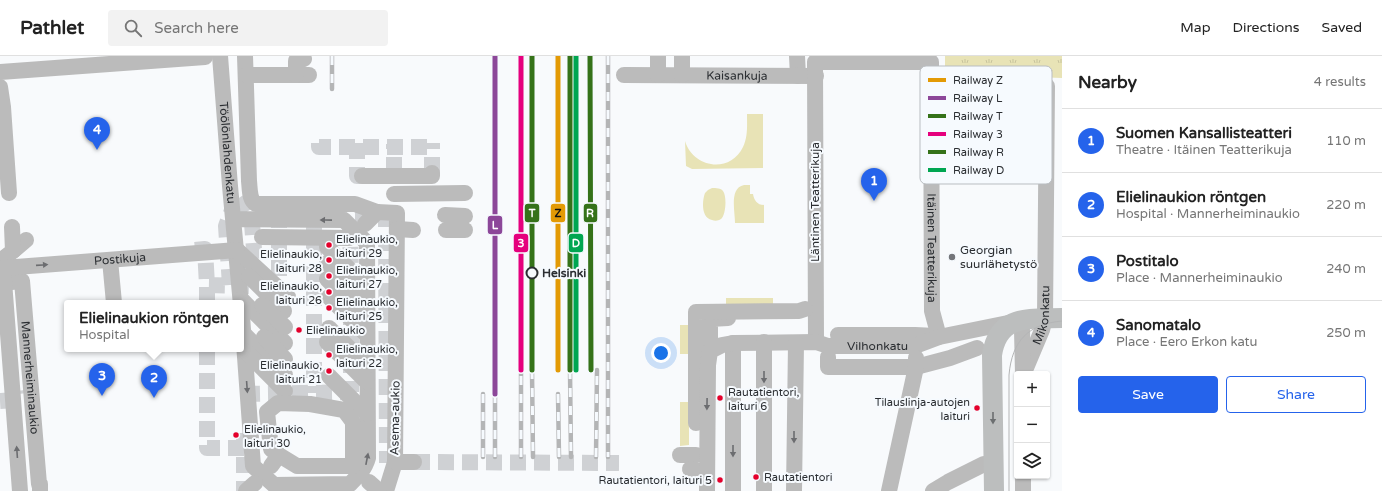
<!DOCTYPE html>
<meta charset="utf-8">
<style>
:root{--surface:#fff;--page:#f2f2f2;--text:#222;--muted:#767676;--line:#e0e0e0;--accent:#2563eb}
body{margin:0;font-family:"Varela Round",sans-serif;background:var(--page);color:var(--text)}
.controls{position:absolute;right:12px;bottom:12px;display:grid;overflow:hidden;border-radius:4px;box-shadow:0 1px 3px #0004}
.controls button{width:36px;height:36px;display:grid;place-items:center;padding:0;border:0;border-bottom:1px solid var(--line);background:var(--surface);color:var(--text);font:20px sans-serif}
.you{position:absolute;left:661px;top:297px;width:14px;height:14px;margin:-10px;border:3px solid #fff;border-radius:50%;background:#1a73e8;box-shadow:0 0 0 6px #1a73e833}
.badge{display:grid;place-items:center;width:26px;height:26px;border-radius:50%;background:var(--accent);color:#fff;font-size:13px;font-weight:700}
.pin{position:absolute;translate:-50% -33px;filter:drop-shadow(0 1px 2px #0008)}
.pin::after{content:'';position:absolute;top:21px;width:14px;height:12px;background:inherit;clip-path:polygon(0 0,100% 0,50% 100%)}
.popup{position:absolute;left:64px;top:244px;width:180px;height:52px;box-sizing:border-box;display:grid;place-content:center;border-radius:4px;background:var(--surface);filter:drop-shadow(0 1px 3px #0005);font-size:13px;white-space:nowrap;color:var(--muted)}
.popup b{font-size:15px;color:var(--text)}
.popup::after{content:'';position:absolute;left:50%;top:100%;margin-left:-8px;border:8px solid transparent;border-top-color:var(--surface)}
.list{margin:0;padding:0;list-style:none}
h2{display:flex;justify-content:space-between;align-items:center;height:52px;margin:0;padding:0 16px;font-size:17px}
h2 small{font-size:13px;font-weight:400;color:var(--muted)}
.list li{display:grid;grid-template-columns:26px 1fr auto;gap:12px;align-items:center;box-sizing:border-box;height:64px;padding:0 16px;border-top:1px solid var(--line)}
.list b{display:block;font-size:15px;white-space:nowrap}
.list p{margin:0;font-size:13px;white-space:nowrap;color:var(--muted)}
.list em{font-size:13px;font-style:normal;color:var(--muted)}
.actions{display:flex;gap:8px;padding:12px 16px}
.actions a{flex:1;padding:9px 0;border:1px solid var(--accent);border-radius:4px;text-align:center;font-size:14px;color:var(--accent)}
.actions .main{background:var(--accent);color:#fff}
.icon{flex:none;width:22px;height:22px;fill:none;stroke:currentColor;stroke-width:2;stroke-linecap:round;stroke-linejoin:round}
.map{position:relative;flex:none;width:1062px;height:435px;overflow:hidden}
header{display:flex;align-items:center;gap:24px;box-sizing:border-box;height:56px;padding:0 20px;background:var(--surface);border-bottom:1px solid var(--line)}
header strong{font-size:19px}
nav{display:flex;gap:22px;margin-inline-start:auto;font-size:14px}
.search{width:280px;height:36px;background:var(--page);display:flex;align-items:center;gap:10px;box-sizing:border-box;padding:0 14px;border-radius:4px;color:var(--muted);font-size:15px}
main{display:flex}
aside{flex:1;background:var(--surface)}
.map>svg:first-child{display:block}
.green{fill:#e8e3b6}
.park{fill:url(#park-tufts)}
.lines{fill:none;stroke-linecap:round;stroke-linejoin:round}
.minor-tunnel{stroke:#cfd1d4;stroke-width:16;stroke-dasharray:16 8;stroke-linecap:butt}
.minor{stroke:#bbb;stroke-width:16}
.major{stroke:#bcbebe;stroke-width:20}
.tram{stroke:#b4b5b6;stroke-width:1}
.rail-casing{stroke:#b4b5b6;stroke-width:4.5}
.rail{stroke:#f6fafe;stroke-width:3;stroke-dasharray:9;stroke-linecap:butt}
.rail-1-casing{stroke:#f6fafe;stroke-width:8}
.rail-2-casing{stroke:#f6fafe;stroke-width:8}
.rail-3-casing{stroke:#f6fafe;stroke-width:8}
.rail-4-casing{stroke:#f6fafe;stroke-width:8}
.rail-5-casing{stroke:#f6fafe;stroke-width:8}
.rail-6-casing{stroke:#f6fafe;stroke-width:8}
.rail-1{stroke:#e39a05;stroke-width:5}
.rail-2{stroke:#8c4799;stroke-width:5}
.rail-3{stroke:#357219;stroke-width:5}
.rail-4{stroke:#e5007d;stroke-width:5}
.rail-5{stroke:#357219;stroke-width:5}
.rail-6{stroke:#00a651;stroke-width:5}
.oneway{fill:#6c6d70}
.oneway2{fill:#6c6f71}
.bus-dot{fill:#e4002b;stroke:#f6fafe;stroke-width:1.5}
.poi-dot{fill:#737579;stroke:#f6fafe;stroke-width:1.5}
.stop-dot{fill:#f6fafe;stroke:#2b2e32;stroke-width:2}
.labels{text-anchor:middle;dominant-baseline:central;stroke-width:4;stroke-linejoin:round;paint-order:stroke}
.bus-label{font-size:11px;fill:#2b2e32;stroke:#f6fafe;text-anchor:start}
.street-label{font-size:12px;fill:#2b2e32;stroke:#f6fafe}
.poi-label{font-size:12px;fill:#2b2e32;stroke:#f6fafe;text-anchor:start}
.stop-label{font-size:12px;font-weight:bold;fill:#2b2e32;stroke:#f6fafe;text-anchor:start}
.key{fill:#f6fafe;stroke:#b9bdc1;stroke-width:1}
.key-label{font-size:11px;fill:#2b2e32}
.line-badge{stroke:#f6fafe;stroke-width:1.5}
.badge-label{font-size:11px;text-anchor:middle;font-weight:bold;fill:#fff}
.pale-badge-label{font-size:11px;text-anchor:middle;font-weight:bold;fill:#111}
</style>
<header>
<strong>Pathlet</strong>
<div class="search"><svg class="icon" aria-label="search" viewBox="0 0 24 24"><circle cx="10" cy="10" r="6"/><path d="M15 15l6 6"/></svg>Search here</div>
<nav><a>Map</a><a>Directions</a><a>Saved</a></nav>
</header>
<main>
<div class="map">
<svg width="1062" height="435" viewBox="0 0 1062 435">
<defs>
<pattern id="park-tufts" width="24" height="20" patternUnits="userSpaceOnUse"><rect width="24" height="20" fill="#e8e3b6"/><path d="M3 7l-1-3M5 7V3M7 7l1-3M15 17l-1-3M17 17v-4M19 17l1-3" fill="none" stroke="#c7c39d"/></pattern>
</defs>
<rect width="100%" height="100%" fill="#f8fafc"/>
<path class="green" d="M945,13L1031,17L1030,27L945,28Z
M747,58H763V112L692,113L686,110L685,85C693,112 730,118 743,91C748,81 747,69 747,58Z
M744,129H750V138H753C754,144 757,149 764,149V167H735C735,155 729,132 744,129Z
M712,132C716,132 721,132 723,135C727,140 726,159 721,163C718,165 715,165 712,164C701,162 702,145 705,137L708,134Z
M726,242H773V253H726Z
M680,269H689V298H680Z
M680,346H689V389L680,390Z"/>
<path class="park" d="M945,0H1062V22L1035,21L945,23Z"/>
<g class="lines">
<path class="minor-tunnel" d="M319,87V91H432
M357,87V120H362
M394,117V88
M432,117V87
M236,144L252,167L256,220
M314,162V337
M331,162H386L387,407
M350,167L351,224
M195,194L205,193L207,229L253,230
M230,229L226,170L234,149
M279,244V162H292
M207,247V229
M351,253V336
M207,293V392H244
M244,338L355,336
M0,345L18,344L17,335
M244,377V435
M414,406L619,407"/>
<g class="minor">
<path id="s1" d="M220,0L230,130L242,260L253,410L274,429L350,428C358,420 365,413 368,402L367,187L344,164L234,163"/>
<path d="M245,0L249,125C250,133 249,144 256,148H355L377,156"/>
<path d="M797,0L798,20"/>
<path d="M0,16L205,1"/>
<path d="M246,19H309"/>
<path d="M296,19V5L304,3"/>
<path id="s2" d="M624,19L816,20"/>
<path d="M658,19V0"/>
<path d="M682,19V0"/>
<path d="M0,31L3,51L9,137"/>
<path d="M362,120H432V117"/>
<path d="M394,138L465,137"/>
<path d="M445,159L465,160"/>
<path d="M365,168L377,156L397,157L395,406L386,435"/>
<path d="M397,173L413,174"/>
<path d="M446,174H465"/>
<path d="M262,181L349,182"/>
<path d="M327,191L367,231"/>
<path d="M237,194L288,241"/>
<path d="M13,195L26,184"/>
<path d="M110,204L114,247"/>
<path d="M0,205L13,195L12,171"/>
<path d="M327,207L367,246"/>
<path d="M249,220L284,255"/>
<path d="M327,223L367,263"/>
<path id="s3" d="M0,227L22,225L39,428H40V435"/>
<path d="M329,241L367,279"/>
<path d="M241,243L285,287"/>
<path d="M262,249L285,271"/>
<path d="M329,272L367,310"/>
<path d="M243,277L285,319"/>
<path d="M838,279H915L935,280"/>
<path d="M264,281L285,303"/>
<path d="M327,286L367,326"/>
<path id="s4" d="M816,286L815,6H931L932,255L939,281"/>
<path d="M733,287V435"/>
<path d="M245,295L285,335"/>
<path d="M710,295V263L728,262"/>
<path d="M828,301V311H916L950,302L977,292"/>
<path id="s5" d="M1026,312L1042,274L1045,262L1047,30"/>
<path d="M329,320L367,358"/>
<path d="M696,367V256L799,255L805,253"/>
<path d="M680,399H696"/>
<path d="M395,406H414"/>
<path d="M271,410L279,399L271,393L267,356L278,347L310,348L344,354L353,366V410H297L279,399"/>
<path d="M690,413L696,414"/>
<path d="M369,426L379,435"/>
<path id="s6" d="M20,435L3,212L237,194"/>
<path d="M246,435L255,427"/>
<path id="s7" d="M707,435L708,309L710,295L722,289L733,287L816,286L828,290H915L939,281L1013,266L1018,269L1022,274L1023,318"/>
<path d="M764,435V286"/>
<path d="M794,435L796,287"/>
<path d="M889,435L916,311V302"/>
<path d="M933,435L948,426L984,408"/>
<path d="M1023,435V420"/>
</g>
<path class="major" d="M994,435L992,299C998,258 1029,263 1062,262"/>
<path class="tram" d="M1009,435V319C1012,285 1028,268 1062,265"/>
<defs>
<path id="rail" d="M332,0V33
M608,0V401
M532,314L533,401
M570,314L571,401
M483,338V401
M495,338V401
M558,338L559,401
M521,401V314
M596,401L597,314"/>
</defs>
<use href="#rail" class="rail-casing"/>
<use href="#rail" class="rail"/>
<defs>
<path id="rail-1" d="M558,0V314"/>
<path id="rail-2" d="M495,0V338"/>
<path id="rail-3" d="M532,0V314
M570,0V314"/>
<path id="rail-4" d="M521,0V314"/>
<path id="rail-5" d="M590,0L591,314"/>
<path id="rail-6" d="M576,0V314"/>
</defs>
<use href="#rail-1" class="rail-1-casing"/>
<use href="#rail-2" class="rail-2-casing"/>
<use href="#rail-3" class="rail-3-casing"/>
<use href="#rail-4" class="rail-4-casing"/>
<use href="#rail-5" class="rail-5-casing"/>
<use href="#rail-6" class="rail-6-casing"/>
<use href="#rail-1" class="rail-1"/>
<use href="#rail-2" class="rail-2"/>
<use href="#rail-3" class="rail-3"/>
<use href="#rail-4" class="rail-4"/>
<use href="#rail-5" class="rail-5"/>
<use href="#rail-6" class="rail-6"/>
</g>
<defs><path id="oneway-solid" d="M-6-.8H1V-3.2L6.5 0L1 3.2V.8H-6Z"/></defs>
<g class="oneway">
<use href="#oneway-solid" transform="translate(326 164) rotate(-179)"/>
<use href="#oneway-solid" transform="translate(42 209) rotate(-4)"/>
<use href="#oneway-solid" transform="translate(764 321) rotate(90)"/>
<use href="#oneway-solid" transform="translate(247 331) rotate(86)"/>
<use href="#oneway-solid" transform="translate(707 348) rotate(91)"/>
<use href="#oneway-solid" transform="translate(794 381) rotate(90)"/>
<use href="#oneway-solid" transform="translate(733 395) rotate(90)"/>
<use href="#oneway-solid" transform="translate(17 396) rotate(-94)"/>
<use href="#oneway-solid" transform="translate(367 403) rotate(-79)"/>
</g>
<use class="oneway2" href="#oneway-solid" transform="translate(993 362) rotate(90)"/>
<g class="bus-dot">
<circle cx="329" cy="189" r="3.5"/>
<circle cx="329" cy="204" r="3.5"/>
<circle cx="329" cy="220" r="3.5"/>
<circle cx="329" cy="236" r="3.5"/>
<circle cx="329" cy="252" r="3.5"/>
<circle cx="299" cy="274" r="3.5"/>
<circle cx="329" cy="299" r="3.5"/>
<circle cx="329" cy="315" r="3.5"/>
<circle cx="720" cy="342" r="3.5"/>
<circle cx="977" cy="352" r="3.5"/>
<circle cx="236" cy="379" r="3.5"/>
<circle cx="756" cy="421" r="3.5"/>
<circle cx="720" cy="424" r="3.5"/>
</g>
<circle class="poi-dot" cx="952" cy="201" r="4"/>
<circle class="stop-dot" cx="532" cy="217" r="5.5"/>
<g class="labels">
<g class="bus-label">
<text x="336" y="183">Elielinaukio,<tspan x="336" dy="14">laituri 29</tspan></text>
<text x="322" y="198" text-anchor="end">Elielinaukio,<tspan x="322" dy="14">laituri 28</tspan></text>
<text x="336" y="214">Elielinaukio,<tspan x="336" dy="14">laituri 27</tspan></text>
<text x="322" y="230" text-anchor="end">Elielinaukio,<tspan x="322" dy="14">laituri 26</tspan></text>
<text x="336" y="246">Elielinaukio,<tspan x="336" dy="14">laituri 25</tspan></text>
<text x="306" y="274">Elielinaukio</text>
<text x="336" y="293">Elielinaukio,<tspan x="336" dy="14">laituri 22</tspan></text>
<text x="322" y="309" text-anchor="end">Elielinaukio,<tspan x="322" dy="14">laituri 21</tspan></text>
<text x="728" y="336">Rautatientori,<tspan x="728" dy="14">laituri 6</tspan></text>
<text x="970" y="346" text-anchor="end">Tilauslinja-autojen<tspan x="970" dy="14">laituri</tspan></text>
<text x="244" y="373">Elielinaukio,<tspan x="244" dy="14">laituri 30</tspan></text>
<text x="764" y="421">Rautatientori</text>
<text x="712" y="424" text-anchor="end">Rautatientori, laituri 5</text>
</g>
<g class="street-label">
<text stroke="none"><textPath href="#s2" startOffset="113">Kaisankuja</textPath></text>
<text stroke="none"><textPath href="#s1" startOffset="97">Töölönlahdenkatu</textPath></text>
<text transform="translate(815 146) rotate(-90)">Läntinen Teatterikuja</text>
<text stroke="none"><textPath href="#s4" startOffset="582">Itäinen Teatterikuja</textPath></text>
<text stroke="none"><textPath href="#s6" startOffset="341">Postikuja</textPath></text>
<text stroke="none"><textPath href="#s5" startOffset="56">Mikonkatu</textPath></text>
<text stroke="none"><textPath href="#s7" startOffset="310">Vilhonkatu</textPath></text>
<text stroke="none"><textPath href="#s3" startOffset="119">Mannerheiminaukio</textPath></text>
<text transform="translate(395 362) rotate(-89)">Asema-aukio</text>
</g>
<g class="poi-label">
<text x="960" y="194">Georgian<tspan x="960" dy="14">suurlähetystö</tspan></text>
</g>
<g class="stop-label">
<text x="542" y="217">Helsinki</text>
</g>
</g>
<rect x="920" y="10" width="132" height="118" rx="6" class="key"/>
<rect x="928" y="22" width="18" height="4" fill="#e39a05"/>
<rect x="928" y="40" width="18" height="4" fill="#8c4799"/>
<rect x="928" y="58" width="18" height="4" fill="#357219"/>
<rect x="928" y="76" width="18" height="4" fill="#e5007d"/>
<rect x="928" y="94" width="18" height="4" fill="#357219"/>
<rect x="928" y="112" width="18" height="4" fill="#00a651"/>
<g class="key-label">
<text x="953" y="28">Railway Z</text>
<text x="953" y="46">Railway L</text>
<text x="953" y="64">Railway T</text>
<text x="953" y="82">Railway 3</text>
<text x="953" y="100">Railway R</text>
<text x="953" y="118">Railway D</text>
</g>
<g class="line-badge">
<rect x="524" y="147" width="16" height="20" rx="4" fill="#357219"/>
<rect x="550" y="147" width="16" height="20" rx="4" fill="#e39a05"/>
<rect x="583" y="147" width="15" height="20" rx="4" fill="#357219"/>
<rect x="487" y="159" width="16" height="20" rx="4" fill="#8c4799"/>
<rect x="513" y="177" width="16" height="20" rx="4" fill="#e5007d"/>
<rect x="568" y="177" width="16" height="20" rx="4" fill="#00a651"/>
</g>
<g class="badge-label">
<text x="532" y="161">T</text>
<text x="590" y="161">R</text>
<text x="495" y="173">L</text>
<text x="521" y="191">3</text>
<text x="576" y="191">D</text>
</g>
<g class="pale-badge-label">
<text x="558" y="161">Z</text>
</g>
</svg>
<div class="controls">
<button>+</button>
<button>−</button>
<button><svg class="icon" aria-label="layers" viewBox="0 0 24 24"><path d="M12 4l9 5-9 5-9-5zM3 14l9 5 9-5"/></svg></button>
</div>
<div class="you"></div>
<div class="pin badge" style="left:874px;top:145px">1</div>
<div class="pin badge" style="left:154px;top:342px">2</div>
<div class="popup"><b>Elielinaukion röntgen</b>Hospital</div>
<div class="pin badge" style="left:102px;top:340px">3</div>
<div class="pin badge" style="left:97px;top:94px">4</div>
</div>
<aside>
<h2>Nearby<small>4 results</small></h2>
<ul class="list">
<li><span class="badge">1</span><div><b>Suomen Kansallisteatteri</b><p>Theatre · Itäinen Teatterikuja</p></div><em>110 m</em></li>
<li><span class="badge">2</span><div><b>Elielinaukion röntgen</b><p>Hospital · Mannerheiminaukio</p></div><em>220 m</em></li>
<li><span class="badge">3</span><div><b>Postitalo</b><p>Place · Mannerheiminaukio</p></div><em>240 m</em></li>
<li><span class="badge">4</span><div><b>Sanomatalo</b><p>Place · Eero Erkon katu</p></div><em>250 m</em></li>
</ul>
<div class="actions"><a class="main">Save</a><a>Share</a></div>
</aside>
</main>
